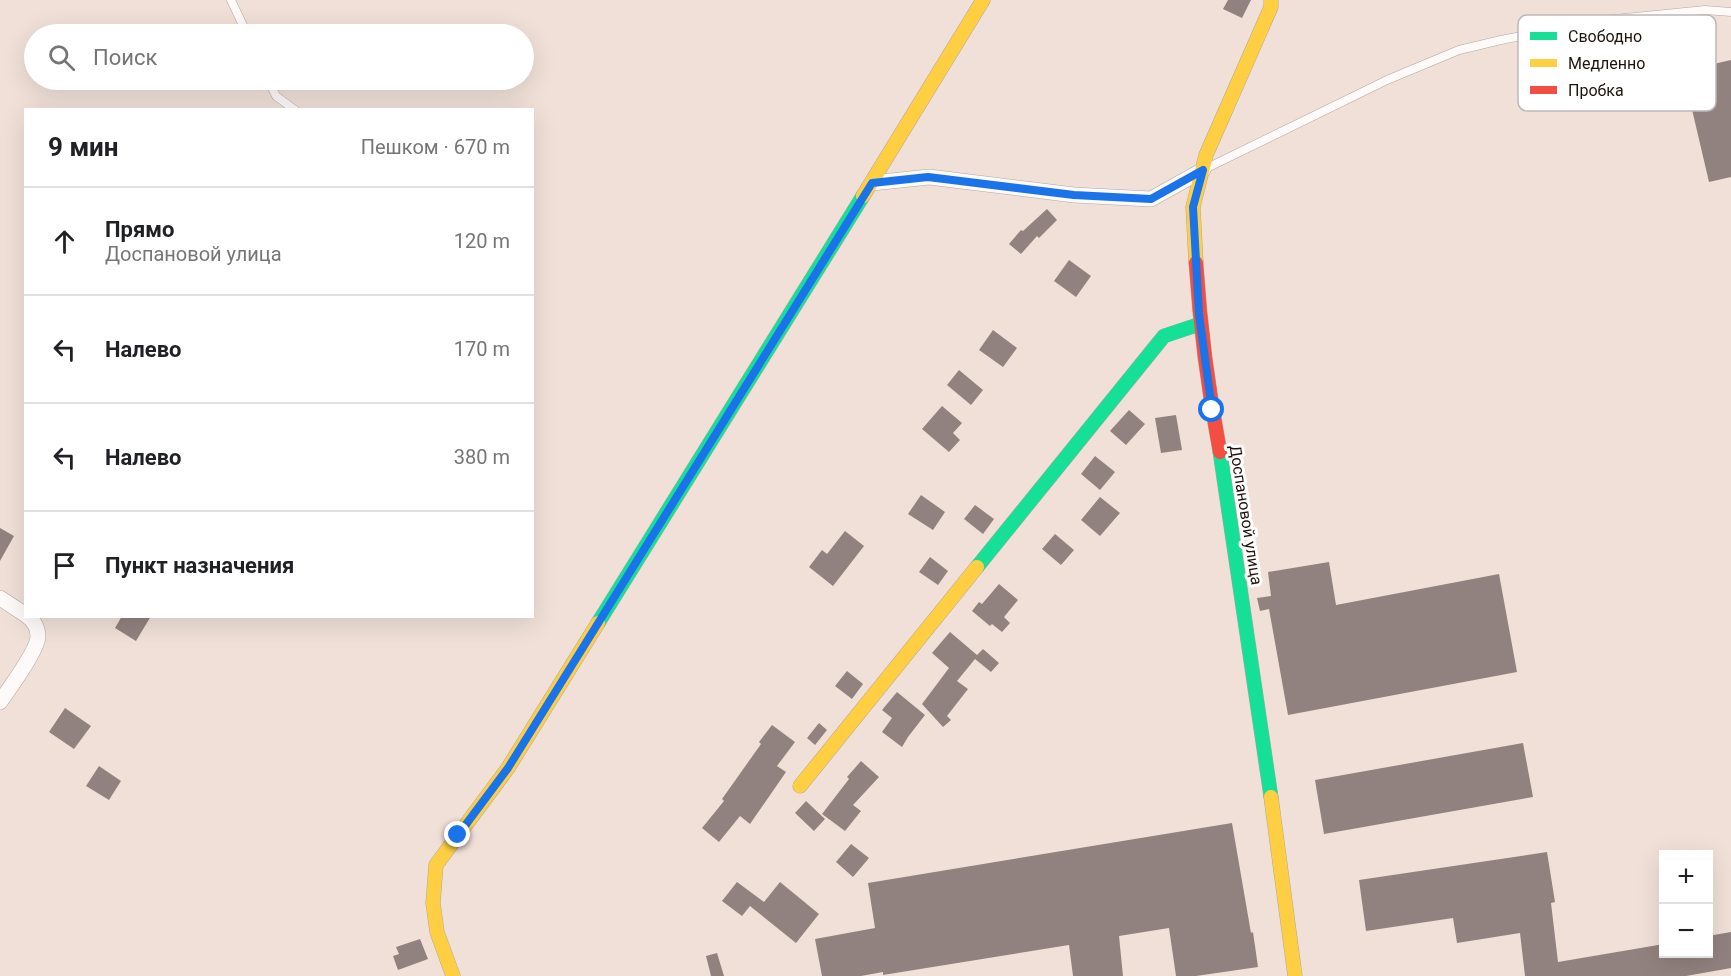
<!DOCTYPE html>
<html lang="ru">
<meta charset="utf-8">
<style>
:root{--surface:#fff;--page:#f2f2f2;--text:#202124;--muted:#757577;--line:#e0e0e0}
body{margin:0;font-family:Roboto,sans-serif;background:var(--page);color:var(--text)}
.controls{position:absolute;right:18px;bottom:18px;display:grid;overflow:hidden;border-radius:0px;box-shadow:0 6px 24px #0002}
.controls button{width:54px;height:54px;display:grid;place-items:center;padding:0;border:0;border-bottom:2px solid var(--line);background:var(--surface);color:var(--text);font:30px sans-serif}
.stop{position:absolute;width:18px;height:18px;margin:-14px;border:4px solid #1a73e8;border-radius:50%;background:#fff}
.stop.end{background:#1a73e8;border-color:#fff;box-shadow:0 2px 6px #0008}
.list{margin:0;padding:0;list-style:none}
h2{display:flex;justify-content:space-between;align-items:center;height:78px;margin:0;padding:0 24px;font-size:26px}
h2 small{font-size:20px;font-weight:400;color:var(--muted)}
.list li{display:grid;grid-template-columns:39px 1fr auto;gap:18px;align-items:center;box-sizing:border-box;height:108px;padding:0 24px;border-top:2px solid var(--line)}
.list b{display:block;font-size:22px;white-space:nowrap}
.list p{margin:0;font-size:20px;white-space:nowrap;color:var(--muted)}
.list em{font-size:20px;font-style:normal;color:var(--muted)}
.icon{flex:none;width:33px;height:33px;fill:none;stroke:currentColor;stroke-width:2;stroke-linecap:round;stroke-linejoin:round}
.map{position:relative;flex:none;width:1731px;height:976px;overflow:hidden}
.search{position:absolute;background:var(--surface);box-shadow:0 6px 24px #0002;left:24px;top:24px;width:510px;height:66px;display:flex;align-items:center;gap:15px;box-sizing:border-box;padding:0 21px;border-radius:33px;color:var(--muted);font-size:22px}
.panel{position:absolute;background:var(--surface);box-shadow:0 6px 24px #0002;left:24px;top:108px;width:510px;height:510px;border-radius:0px}
.map>svg:first-child{display:block}
.building{fill:#92827f}
.lines{fill:none;stroke-linecap:round;stroke-linejoin:round}
.lane-casing{stroke:#b2a59e;stroke-width:9}
.street-casing{stroke:#b2a59e;stroke-width:16}
.fast-casing{stroke:#b2a59e;stroke-width:15}
.slow-casing{stroke:#b2a59e;stroke-width:15}
.jam-casing{stroke:#b2a59e;stroke-width:15}
.lane{stroke:#fdfaf9;stroke-width:8}
.street{stroke:#fdfaf9;stroke-width:15}
.fast{stroke:#16e098;stroke-width:14}
.slow{stroke:#ffcf43;stroke-width:14}
.jam{stroke:#f24e42;stroke-width:14}
.route{stroke:#1a73e8;stroke-width:8}
.labels{text-anchor:middle;dominant-baseline:central;stroke-width:6;stroke-linejoin:round;paint-order:stroke}
.street-label{font-size:16px;fill:#1f130c;stroke:#fff}
.key{fill:#fff;stroke:#bcb8b6;stroke-width:1.5}
.key-label{font-size:16px;fill:#1f130c}
</style>
<div class="map">
<svg width="1731" height="976" viewBox="0 0 1731 976">
<rect width="100%" height="100%" fill="#f0e0d8"/>
<path class="building" d="M1228,0H1251L1242,18L1223,9Z
M1731,60V177L1709,182L1683,71Z
M1047,209L1057,220L1039,238L1037,236L1021,254L1009,244L1021,230L1023,231Z
M1069,260L1091,276L1076,297L1054,281Z
M993,330L1017,348L1003,367L979,350Z
M959,370L983,390L971,405L947,385Z
M942,406L962,423L953,433L960,440L949,452L922,429Z
M1129,410L1145,424L1126,445L1110,431Z
M1176,415L1182,450L1161,453L1155,418Z
M1095,456L1115,472L1100,490L1081,474Z
M921,495L945,512L933,530L908,514Z
M1100,497L1120,513L1100,536L1081,520Z
M975,505L994,519L983,534L964,519Z
M0,528L14,536L0,561Z
M845,531L864,546L833,586L809,567L822,550L827,554Z
M1055,534L1074,550L1061,565L1042,549Z
M930,557L948,571L938,585L919,572Z
M1329,562L1336,605L1499,574L1517,672L1288,715L1269,609L1260,611L1257,598L1271,596L1268,572Z
M999,584L1018,600L1004,617L1010,623L1002,632L992,624L990,626L972,611L979,602L982,604Z
M122,616H151L136,641L115,628Z
M950,632L977,655L983,649L999,663L991,672L975,659L957,681L968,689L947,716L951,720L943,727L922,704L949,668L932,653Z
M847,671L863,684L852,699L835,686Z
M897,692L925,715L908,737L902,747L882,732L892,718L882,710Z
M65,708L91,726L74,749L49,732Z
M819,723L827,730L815,745L807,738Z
M772,725L795,742L777,766L786,772L750,824L740,816L719,842L702,828L724,801L722,799L761,744L759,742Z
M1523,743L1533,797L1324,834L1315,780Z
M861,761L879,777L853,805L861,811L845,831L822,814L849,779L847,777Z
M99,766L121,781L109,800L86,786Z
M806,801L825,819L814,831L795,813Z
M1232,823L1251,933L1253,932L1258,967L1196,976H1176L1169,928L1119,936L1123,976H1073L1069,945L883,975V972L861,976H822L815,939L875,928L868,883Z
M851,844L869,858L853,877L836,862Z
M1547,852L1555,902L1551,903L1558,962L1664,944V954H1708V936L1731,932V968L1686,976H1525L1520,933L1457,943L1453,918L1366,931L1359,880Z
M737,882L764,902L780,882L819,914L796,943L750,906L742,916L722,901Z
M420,939L428,959L398,970L393,956L399,954L396,947Z
M717,953L724,976H711L706,956Z"/>
<g class="lines">
<defs>
<path id="lane" d="M231,0L247,34
M268,80L276,96L295,110
M1207,168L1387,80L1459,50L1501,40L1605,20L1705,10L1731,12"/>
<path id="street" d="M872,183L929,177L1074,195L1151,199L1203,170
M0,598L26,615
M0,702C9,689 37,651 38,637C38,628 34,621 27,616"/>
<path id="fast" d="M1220,452L1271,797
M977,567L1164,336L1200,324
M598,623L863,196"/>
<path id="slow" d="M863,196L983,0
M1196,263L1193,207L1206,155L1271,7V0
M800,786L977,567
M1271,797L1295,976
M453,976L437,932L433,903L436,865L508,768L598,623"/>
<path id="jam" d="M1196,263C1200,326 1208,389 1220,452"/>
</defs>
<use href="#lane" class="lane-casing"/>
<use href="#street" class="street-casing"/>
<use href="#fast" class="fast-casing"/>
<use href="#slow" class="slow-casing"/>
<use href="#jam" class="jam-casing"/>
<use href="#lane" class="lane"/>
<use href="#street" class="street"/>
<use href="#fast" class="fast"/>
<use href="#slow" class="slow"/>
<use href="#jam" class="jam"/>
</g>
<g class="lines">
<path class="route" d="M458,835L508,768L872,183L928,177L1074,195L1151,199L1203,170L1193,207L1199,314L1212,410"/>
</g>
<g class="labels">
<g class="street-label">
<text transform="translate(1246 515) rotate(81)">Доспановой улица</text>
</g>
</g>
<rect x="1518" y="15" width="198" height="96" rx="9" class="key"/>
<rect x="1530" y="32" width="27" height="8" fill="#16e098"/>
<rect x="1530" y="59" width="27" height="8" fill="#ffcf43"/>
<rect x="1530" y="86" width="27" height="8" fill="#f24e42"/>
<g class="key-label">
<text x="1568" y="42">Свободно</text>
<text x="1568" y="69">Медленно</text>
<text x="1568" y="96">Пробка</text>
</g>
</svg>
<div class="controls">
<button>+</button>
<button>−</button>
</div>
<div class="stop" style="left:1212px;top:410px"></div>
<div class="stop end" style="left:458px;top:835px"></div>
<div class="search"><svg class="icon" aria-label="search" viewBox="0 0 24 24"><circle cx="10" cy="10" r="6"/><path d="M15 15l6 6"/></svg>Поиск</div>
<section class="panel">
<h2>9 мин<small>Пешком · 670 m</small></h2>
<ul class="list">
<li><svg class="icon" aria-label="ahead" viewBox="0 0 24 24"><path d="M12 20V5M6 11l6-6 6 6"/></svg><div><b>Прямо</b><p>Доспановой улица</p></div><em>120 m</em></li>
<li><svg class="icon" aria-label="left" viewBox="0 0 24 24"><path d="M17 20v-9H6M10 6l-5 5 5 5"/></svg><div><b>Налево</b></div><em>170 m</em></li>
<li><svg class="icon" aria-label="left" viewBox="0 0 24 24"><path d="M17 20v-9H6M10 6l-5 5 5 5"/></svg><div><b>Налево</b></div><em>380 m</em></li>
<li><svg class="icon" aria-label="arrive" viewBox="0 0 24 24"><path d="M6 21V4h12l-3 4 3 4H6"/></svg><div><b>Пункт назначения</b></div></li>
</ul>
</section>
</div>
